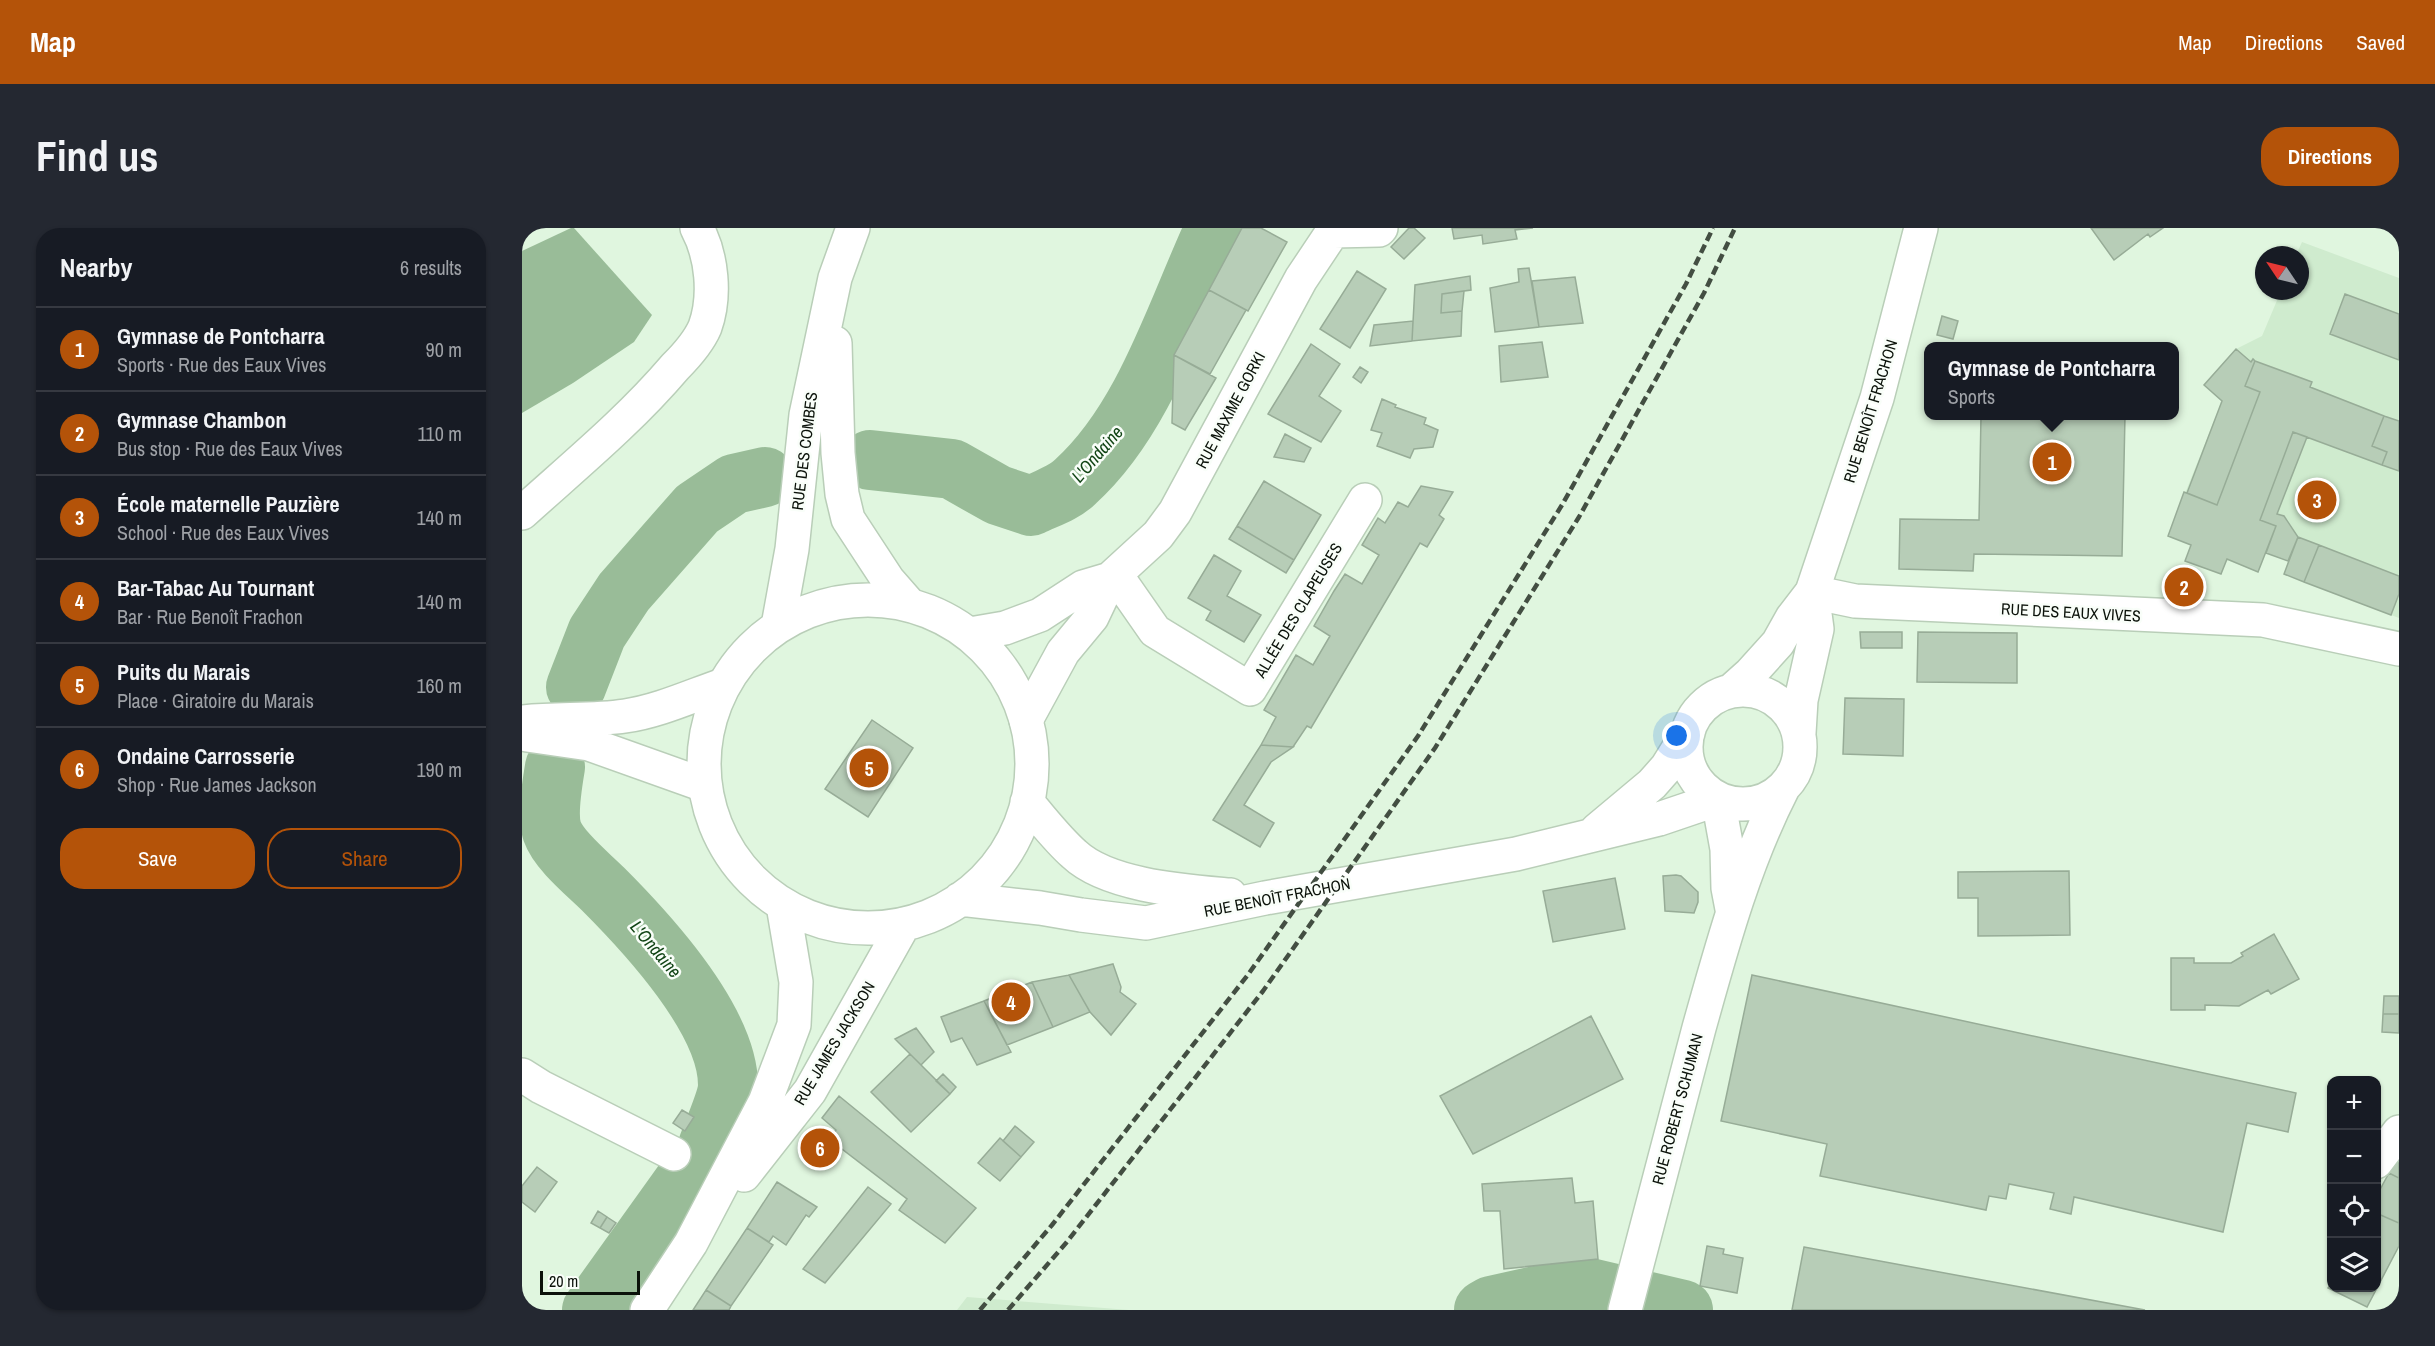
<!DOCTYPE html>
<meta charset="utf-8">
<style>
:root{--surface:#171b24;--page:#242831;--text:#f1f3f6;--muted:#9ea1a6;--line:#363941;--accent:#b45309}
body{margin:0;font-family:"Archivo Narrow",sans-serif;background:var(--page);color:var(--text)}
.controls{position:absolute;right:18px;bottom:18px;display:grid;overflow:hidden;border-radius:12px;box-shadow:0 2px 4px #0004}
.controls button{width:54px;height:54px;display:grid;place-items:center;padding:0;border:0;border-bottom:2px solid var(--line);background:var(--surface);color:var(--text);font:30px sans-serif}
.compass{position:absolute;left:1733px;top:18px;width:54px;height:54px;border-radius:50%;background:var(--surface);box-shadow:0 2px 4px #0004;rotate:305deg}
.scale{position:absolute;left:18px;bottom:15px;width:100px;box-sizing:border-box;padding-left:6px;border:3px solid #0b120a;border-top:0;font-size:16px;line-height:21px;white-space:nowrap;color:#0b120a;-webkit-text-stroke:4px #f9fef9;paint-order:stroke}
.you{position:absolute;left:1155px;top:508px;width:21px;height:21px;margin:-15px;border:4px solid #fff;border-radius:50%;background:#1a73e8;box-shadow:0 0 0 9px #1a73e833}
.badge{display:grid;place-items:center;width:39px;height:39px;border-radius:50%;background:var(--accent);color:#fff;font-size:20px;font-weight:700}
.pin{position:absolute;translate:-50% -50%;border:3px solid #fff;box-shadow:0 2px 6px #0006}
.popup{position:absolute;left:1402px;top:114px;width:255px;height:78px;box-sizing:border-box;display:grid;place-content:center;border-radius:12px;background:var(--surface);filter:drop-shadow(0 2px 4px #0005);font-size:20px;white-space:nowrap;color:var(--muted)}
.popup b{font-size:22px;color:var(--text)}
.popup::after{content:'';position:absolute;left:50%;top:100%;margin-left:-12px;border:12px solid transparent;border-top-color:var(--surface)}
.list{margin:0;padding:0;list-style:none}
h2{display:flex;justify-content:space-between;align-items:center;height:78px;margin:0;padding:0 24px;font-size:26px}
h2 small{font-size:20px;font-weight:400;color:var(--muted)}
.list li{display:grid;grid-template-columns:39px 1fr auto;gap:18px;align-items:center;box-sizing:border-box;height:84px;padding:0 24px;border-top:2px solid var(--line)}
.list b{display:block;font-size:22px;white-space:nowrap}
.list p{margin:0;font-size:20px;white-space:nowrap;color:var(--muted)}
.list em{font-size:20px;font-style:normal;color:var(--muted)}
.actions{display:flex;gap:12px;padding:18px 24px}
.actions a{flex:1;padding:14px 0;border:2px solid var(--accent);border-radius:24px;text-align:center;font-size:21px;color:var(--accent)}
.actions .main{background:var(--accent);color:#fff}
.icon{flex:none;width:33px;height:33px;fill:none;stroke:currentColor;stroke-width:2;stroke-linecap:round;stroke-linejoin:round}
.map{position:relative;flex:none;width:1877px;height:1082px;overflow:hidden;border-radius:24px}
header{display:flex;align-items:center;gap:36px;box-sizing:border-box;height:84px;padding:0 30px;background:var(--accent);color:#fff}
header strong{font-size:28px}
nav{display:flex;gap:33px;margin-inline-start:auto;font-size:21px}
.intro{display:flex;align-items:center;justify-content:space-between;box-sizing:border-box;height:144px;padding:0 36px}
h1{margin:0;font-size:42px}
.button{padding:15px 27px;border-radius:24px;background:var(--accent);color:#fff;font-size:21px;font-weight:700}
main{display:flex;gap:36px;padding:0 36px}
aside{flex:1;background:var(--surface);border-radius:24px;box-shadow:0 2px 4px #0004}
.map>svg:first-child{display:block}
.built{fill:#cfebce}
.water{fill:#99bc98}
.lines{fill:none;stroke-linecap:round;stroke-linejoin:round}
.river{stroke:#99bc98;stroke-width:60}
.building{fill:#b7cdb7;stroke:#97ac97;stroke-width:1.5}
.street-casing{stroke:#b9ceb8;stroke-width:36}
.secondary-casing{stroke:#b9ceb8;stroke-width:36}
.street{stroke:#fff;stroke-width:33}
.secondary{stroke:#fff;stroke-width:33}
.rail{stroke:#434e42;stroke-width:4.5;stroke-dasharray:9 4.5;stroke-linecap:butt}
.labels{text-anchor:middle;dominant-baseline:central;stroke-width:5;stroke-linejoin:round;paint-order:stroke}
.street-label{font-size:16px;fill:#0b120a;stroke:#f9fef9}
.water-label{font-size:18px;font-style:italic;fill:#114415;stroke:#f9fef9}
</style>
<header>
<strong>Map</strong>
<nav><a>Map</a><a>Directions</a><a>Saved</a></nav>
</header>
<div class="intro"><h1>Find us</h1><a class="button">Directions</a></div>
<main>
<aside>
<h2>Nearby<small>6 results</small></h2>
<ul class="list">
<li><span class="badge">1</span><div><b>Gymnase de Pontcharra</b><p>Sports · Rue des Eaux Vives</p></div><em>90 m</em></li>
<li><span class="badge">2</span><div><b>Gymnase Chambon</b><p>Bus stop · Rue des Eaux Vives</p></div><em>110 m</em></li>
<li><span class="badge">3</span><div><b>École maternelle Pauzière</b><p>School · Rue des Eaux Vives</p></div><em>140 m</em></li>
<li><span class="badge">4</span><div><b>Bar-Tabac Au Tournant</b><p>Bar · Rue Benoît Frachon</p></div><em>140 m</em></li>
<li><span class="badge">5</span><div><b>Puits du Marais</b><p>Place · Giratoire du Marais</p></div><em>160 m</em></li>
<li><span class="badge">6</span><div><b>Ondaine Carrosserie</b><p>Shop · Rue James Jackson</p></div><em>190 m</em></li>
</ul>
<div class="actions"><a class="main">Save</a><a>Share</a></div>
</aside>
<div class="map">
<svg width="1877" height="1082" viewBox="0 0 1877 1082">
<rect width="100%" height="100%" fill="#e0f6df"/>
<path class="built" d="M1780,14L1877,50V390L1762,346L1766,333L1744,325L1736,344L1705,332L1699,346L1663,333L1669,317L1646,308L1700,173L1682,157L1714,121L1740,108L1759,63H1778V27H1774Z
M445,1069L607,1082H435Z"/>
<path class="water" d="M49,0H52L130,87L112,114L51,155L0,185V23Z"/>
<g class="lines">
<path class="river" d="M348,232L430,241L476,267L509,278C523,271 542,265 553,254C623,191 654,84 693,0
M54,459L75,405L102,364L175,281L212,256L243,249
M33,539C30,557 25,586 30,603C37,623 66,646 81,661C125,705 206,792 206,857C206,870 191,904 186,918
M70,1082L161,955
M962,1082L969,1078L1059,1058L1161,1082"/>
</g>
<path class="building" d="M720,0H739L765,14L726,83L687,62Z
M887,0H892L903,10L882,31L869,19Z
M930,0H1011L993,2L995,11L961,16L960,7L932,11Z
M1569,0H1641L1628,9L1626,6L1592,32Z
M1007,40L1017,99L973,104L968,60L997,54L996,41Z
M835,43L864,61L828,120L798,101Z
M948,48L949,62L920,66L919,85L940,83L939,108L890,113L893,57Z
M1053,49L1061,95L1017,99L1010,53Z
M687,62L724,82L688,146L652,127Z
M942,63L940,83L919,85L920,66Z
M1823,66L1877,86V132L1808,106Z
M1420,88L1436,93L1431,111L1415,107Z
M891,93L890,113L848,118L852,97Z
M1020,114L1026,149L979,154L977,118Z
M789,116L818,136L797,168L819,183L799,214L746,186Z
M1714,121L1729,134L1731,131L1733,133L1723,158L1738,164L1695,277L1665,265L1700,173L1682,157Z
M652,127L694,150L663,202L650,195Z
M1733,133L1790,154L1788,159L1862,188L1850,218L1865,224L1860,237L1771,204L1738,292L1754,298L1736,344L1705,331L1699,346L1663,333L1669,317L1646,308L1662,264L1695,277L1738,164L1723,158Z
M838,139L846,144L839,155L831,149Z
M860,171L874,177L873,179L904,190L902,196L916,202L911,219L892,221L888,230L855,218L860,205L849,202Z
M1459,188H1603L1600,328L1452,326L1451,343L1377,341L1378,291L1457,292Z
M1862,188L1877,193V243L1860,237L1865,224L1850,218Z
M1771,204L1785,209L1755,286L1762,288L1776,309L1766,333L1744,325L1754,298L1738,292Z
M763,206L789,220L782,234L752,229Z
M742,253L799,287L772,332L715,298Z
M899,258L931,264L917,287L922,291L905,319L898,315L789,500L785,498L771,519L739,517L754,489L742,482L774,427L791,437L808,408L792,398L812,363L823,346L840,356L857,327L840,317L856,290L863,295L876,274L886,279Z
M715,298L772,332L764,345L707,311Z
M1776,309L1797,317L1782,354L1762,346Z
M1797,317L1877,348V366L1869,387L1782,354Z
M692,327L719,343L705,368L739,387L722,414L684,392L689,383L666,370Z
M1338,404H1380V420H1339Z
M1396,404L1495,405V455L1395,454Z
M1323,470L1382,471L1381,528L1321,526Z
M350,492L391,520L346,589L303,561Z
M739,517L771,519L749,534L722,577L752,595L738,619L691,592Z
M1547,643L1548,707L1456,708V670H1436V644Z
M1154,647L1159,648L1176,664V674L1172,685L1143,683L1141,648Z
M1093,650L1103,701L1031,714L1021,663Z
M1752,706L1777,751L1749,766L1746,762L1717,778L1683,777V782H1649V730H1672V735H1709L1721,728L1719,725Z
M591,736L599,759L598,764L614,776L589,807L568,784L547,747Z
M547,747L568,784L531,799L510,754Z
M1230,747L1774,865L1766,904L1725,895L1701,1004L1552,969L1549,986L1528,981L1532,965L1487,956L1484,971L1467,968L1464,982L1298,948L1305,916L1199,893Z
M510,754L531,799L485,817L462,773Z
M1862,768H1877V786H1861Z
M462,773L489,824L455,837L440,810L429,814L419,789Z
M1861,786H1877V805L1860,804Z
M1069,788L1101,851L951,926L918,868Z
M394,800L412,824L399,837L373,811Z
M388,826L428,866L389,904L349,864Z
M421,846L434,859L428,866L414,853Z
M317,868L454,980L423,1015L377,982L385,971L307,911L314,902L300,890Z
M160,882L172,889L163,903L151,895Z
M493,898L512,914L499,929L481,913Z
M478,910L499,929L478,953L456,935Z
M1877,926V950L1867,945Z
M15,939L35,954L13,984L0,974V958Z
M1867,945L1877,950V995L1854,985V969Z
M1050,950L1053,975L1071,973L1076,1031L982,1041L978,983H962L960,956Z
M255,954L295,979L287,989L284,987L264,1017L251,1008L247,1014L225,1000Z
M346,959L369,976L303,1055L281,1041Z
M76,983L85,989L78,1000L69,995Z
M1854,985L1877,995V1018L1845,1079L1806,1060L1810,1054V1060H1854Z
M85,989L94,995L87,1005L78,1000Z
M225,1000L251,1017L209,1078L184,1062Z
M1185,1018L1202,1021L1201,1026L1221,1030L1215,1065L1178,1058Z
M1282,1019L1623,1082H1270Z
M184,1062L209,1078L207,1082H171Z"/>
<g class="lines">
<defs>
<path id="street" d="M812,3L857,2L859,0
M0,285C52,238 107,193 153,139C164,128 177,113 183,99C194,68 190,28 175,0
M594,347L633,403L728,461L843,272
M1290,364L1333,373L1741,392L1877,421
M448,406L483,400L518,387L561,359L588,351L636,307L653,284L779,51L813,0
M504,492L541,424L570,389L588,351
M0,494C35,490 69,493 103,488C137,483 169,468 201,457
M5,507L67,516L182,557
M0,847L19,859L152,926
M1854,934L1877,904"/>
<path id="secondary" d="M313,115L316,225L320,266L326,291L366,352L387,376
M182 536a164 164 0 1 1 328 0a164 164 0 1 1-328 0Z
M256,398L270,321L284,187L313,50L331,0
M1164 519a57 57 0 1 1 114 0a57 57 0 1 1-114 0Z
M1209,463L1228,446L1256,415L1270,390L1290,364L1355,170L1399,0
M1277,505L1279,472L1295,401L1290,364
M505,574C520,591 535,611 552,626C586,658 663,663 708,667
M1075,602L1130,556L1145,539L1166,505
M438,671L518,680L559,687L624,695L743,670L994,626L1137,591L1196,571L1205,621L1206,660L1210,681
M222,947L288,863L382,696
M125,1082L169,1015L243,874L272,797L274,754L261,677
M1103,1082C1127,988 1152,894 1177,800C1200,718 1222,636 1261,560"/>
</defs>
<use href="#street" class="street-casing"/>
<use href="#secondary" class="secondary-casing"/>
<use href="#street" class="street"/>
<use href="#secondary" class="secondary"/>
<path class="rail" d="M458,1082L530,997L725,748L896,508L1040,277L1164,56L1191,0
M486,1082L544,1015L741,763L913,520L1057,289L1182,65L1213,0"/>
</g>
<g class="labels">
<g class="street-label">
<text transform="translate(708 182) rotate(-62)">RUE MAXIME GORKI</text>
<text transform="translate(1348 183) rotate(-73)">RUE BENOÎT FRACHON</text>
<text transform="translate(282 223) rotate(-83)">RUE DES COMBES</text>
<text transform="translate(776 382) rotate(-59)">ALLÉE DES CLAPEUSES</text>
<text transform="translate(1549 384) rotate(3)">RUE DES EAUX VIVES</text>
<text transform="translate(755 669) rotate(-11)">RUE BENOÎT FRACHON</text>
<text transform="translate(312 815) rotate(-59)">RUE JAMES JACKSON</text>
<text transform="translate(1155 881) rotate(-75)">RUE ROBERT SCHUMAN</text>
</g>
<g class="water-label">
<text transform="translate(575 226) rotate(-49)">L'Ondaine</text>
<text transform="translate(134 721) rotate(50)">L'Ondaine</text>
</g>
</g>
</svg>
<div class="controls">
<button>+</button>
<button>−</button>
<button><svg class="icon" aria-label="locate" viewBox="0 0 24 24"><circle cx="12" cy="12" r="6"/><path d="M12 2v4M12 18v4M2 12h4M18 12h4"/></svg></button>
<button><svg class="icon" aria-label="layers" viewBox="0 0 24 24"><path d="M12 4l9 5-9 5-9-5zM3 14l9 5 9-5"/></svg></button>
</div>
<svg class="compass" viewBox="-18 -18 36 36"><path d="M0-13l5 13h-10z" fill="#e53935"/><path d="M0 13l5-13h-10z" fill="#9ea1a6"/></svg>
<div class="scale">20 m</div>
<div class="you"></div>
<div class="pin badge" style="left:1530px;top:234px">1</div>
<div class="popup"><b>Gymnase de Pontcharra</b>Sports</div>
<div class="pin badge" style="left:1662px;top:359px">2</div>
<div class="pin badge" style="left:1795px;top:272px">3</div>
<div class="pin badge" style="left:489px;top:774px">4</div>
<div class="pin badge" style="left:347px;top:540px">5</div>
<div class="pin badge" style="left:298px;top:920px">6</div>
</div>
</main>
